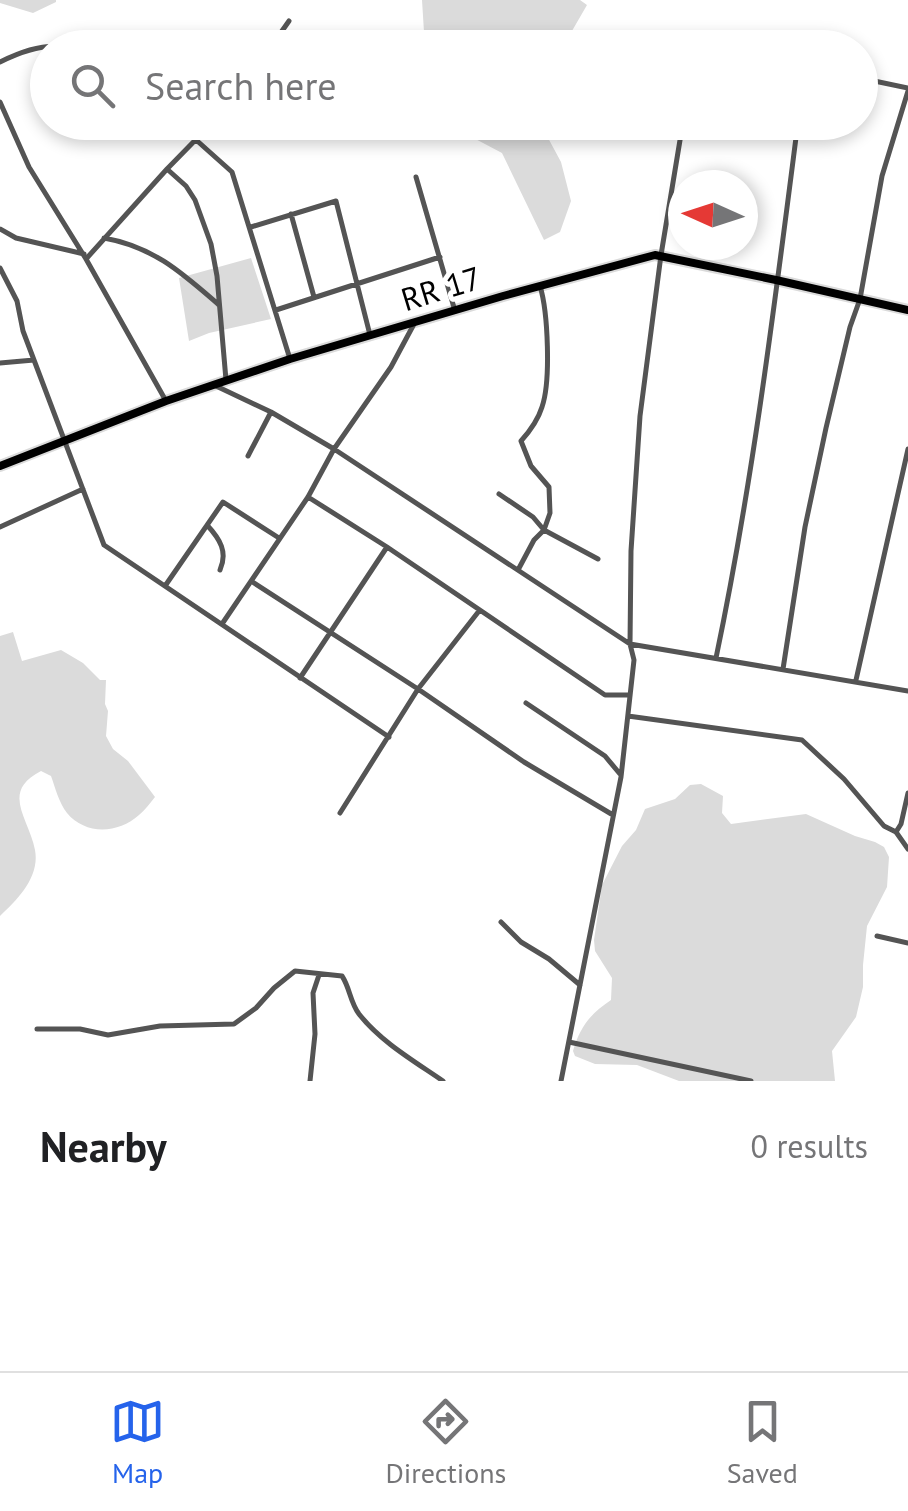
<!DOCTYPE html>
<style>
:root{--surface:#fff;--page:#f6f6f6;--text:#202124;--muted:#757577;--line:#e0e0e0;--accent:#2563eb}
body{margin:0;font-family:"PT Sans",sans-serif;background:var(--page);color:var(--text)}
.compass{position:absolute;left:668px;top:170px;width:90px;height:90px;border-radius:50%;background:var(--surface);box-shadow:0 5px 15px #0003;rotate:273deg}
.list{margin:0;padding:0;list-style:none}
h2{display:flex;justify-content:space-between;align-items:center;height:130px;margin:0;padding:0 40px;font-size:42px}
h2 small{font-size:32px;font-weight:400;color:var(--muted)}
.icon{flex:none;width:55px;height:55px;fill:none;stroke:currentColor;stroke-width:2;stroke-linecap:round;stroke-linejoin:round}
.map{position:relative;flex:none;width:908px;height:1081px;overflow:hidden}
.search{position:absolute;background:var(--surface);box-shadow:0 5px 15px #0003;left:30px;right:30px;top:30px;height:110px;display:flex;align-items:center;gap:25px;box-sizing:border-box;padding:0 35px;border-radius:55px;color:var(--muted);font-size:38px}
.sheet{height:290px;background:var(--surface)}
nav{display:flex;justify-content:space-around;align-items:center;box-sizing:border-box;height:140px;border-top:2px solid var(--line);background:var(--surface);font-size:28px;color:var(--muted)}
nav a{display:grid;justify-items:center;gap:5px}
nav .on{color:var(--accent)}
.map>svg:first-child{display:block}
.green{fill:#dbdbdb}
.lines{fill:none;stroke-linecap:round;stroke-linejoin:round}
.major-casing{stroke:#dbdbdb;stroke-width:12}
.minor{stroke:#545454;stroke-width:5}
.major{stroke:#000;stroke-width:8}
.labels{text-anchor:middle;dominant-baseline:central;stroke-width:10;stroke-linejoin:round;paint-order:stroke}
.street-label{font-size:32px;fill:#000;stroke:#fff}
</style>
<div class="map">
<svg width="908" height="1081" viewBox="0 0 908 1081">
<rect width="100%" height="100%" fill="#fff"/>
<path class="green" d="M0,0H56V2L33,13L0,3Z
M422,0H580L587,5L565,43L567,47L425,48Z
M424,123H540L561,162L571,201L560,232L544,240L502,153L447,124Z
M251,258L271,319L209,333L189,341L179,278Z
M13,632L22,661L61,650L83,663L100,680H106L105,704L108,711L106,736L113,749L128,761L155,797C150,803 145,810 139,815C118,834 85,835 67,813C59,803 55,787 51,776L41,771C0,792 29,818 35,850C40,877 18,899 0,916V636Z
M701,784L723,796L722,813L731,824L806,814L855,836L875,842L884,847L889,857L887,887L867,926L863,965V987L856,1017L832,1051L835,1081H679L637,1065L595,1064L575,1056L573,1051C580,1027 590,1014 611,1000L612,978L595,951L594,940L602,885L622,846L636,830L645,809L675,799L690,785Z"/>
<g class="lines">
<defs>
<path id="major" d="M0,466L166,401L290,359L503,296L655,255L776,280L908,310"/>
</defs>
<use href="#major" class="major-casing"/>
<path class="minor" d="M270,48L289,21
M0,62C20,52 46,42 68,48
M860,78L908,88
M0,102L29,167L86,259L166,401
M176,122L232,172L290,359
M167,169L186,186L195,200L211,244L217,276L226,380
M416,177L455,311
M291,214L314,297
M251,227L336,201L370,335
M0,229L16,238L84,254
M104,238C154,247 182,273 219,305
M86,259L167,169L213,122
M0,268L17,301L23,331L104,545L389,737
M276,310L440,257
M0,363L34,360
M216,386L271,412L334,449L630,644L908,691
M248,456L271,412
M499,494L533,517L544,530L598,559
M308,497L387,547L605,695H630
M207,525C220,539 228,552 220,570
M0,527L83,489
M518,570L534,540L544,530L550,513L549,487L531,466L521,441C530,431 538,420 542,407C551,381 548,312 540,286
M251,581L418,689L524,762L613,815
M165,586L223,502L279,538
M222,624L308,497L334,449L391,367L414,324
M716,658C753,481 775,301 798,122
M783,669L805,527L826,428L850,327L860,299L882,176L908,91
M300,678L387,547
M856,680L908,449
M526,703L605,756L620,774
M628,716L802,740L844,779L884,826L896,832L908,849
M340,813L418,689L479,611
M896,832L901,824L908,793
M501,922L521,942L549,959L580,985
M877,936L908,943
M37,1029H80L108,1035L160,1026L234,1024L256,1008L274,988L295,971L342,976C350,988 350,1002 359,1014C381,1042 414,1061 443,1081
M569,1042L751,1081
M310,1081L315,1034L313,993L319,975
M561,1081L621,777L634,660L630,644L631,551L640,416L661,255L683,122"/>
<use href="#major" class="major"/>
</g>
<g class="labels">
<g class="street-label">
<text transform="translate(441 288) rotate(-17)">RR 17</text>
</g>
</g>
</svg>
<svg class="compass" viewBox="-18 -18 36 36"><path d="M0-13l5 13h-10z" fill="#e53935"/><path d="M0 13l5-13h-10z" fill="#757577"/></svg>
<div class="search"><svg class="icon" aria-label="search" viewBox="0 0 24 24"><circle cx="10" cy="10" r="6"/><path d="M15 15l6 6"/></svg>Search here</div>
</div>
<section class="sheet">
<h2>Nearby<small>0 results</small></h2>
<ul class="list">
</ul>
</section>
<nav>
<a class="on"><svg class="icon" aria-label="map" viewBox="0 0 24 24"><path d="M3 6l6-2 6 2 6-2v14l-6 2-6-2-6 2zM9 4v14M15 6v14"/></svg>Map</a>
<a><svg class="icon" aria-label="directions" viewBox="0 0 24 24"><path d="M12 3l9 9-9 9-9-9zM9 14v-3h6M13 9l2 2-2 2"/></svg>Directions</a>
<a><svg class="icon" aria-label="saved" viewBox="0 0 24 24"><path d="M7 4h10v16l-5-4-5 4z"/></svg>Saved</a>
</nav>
